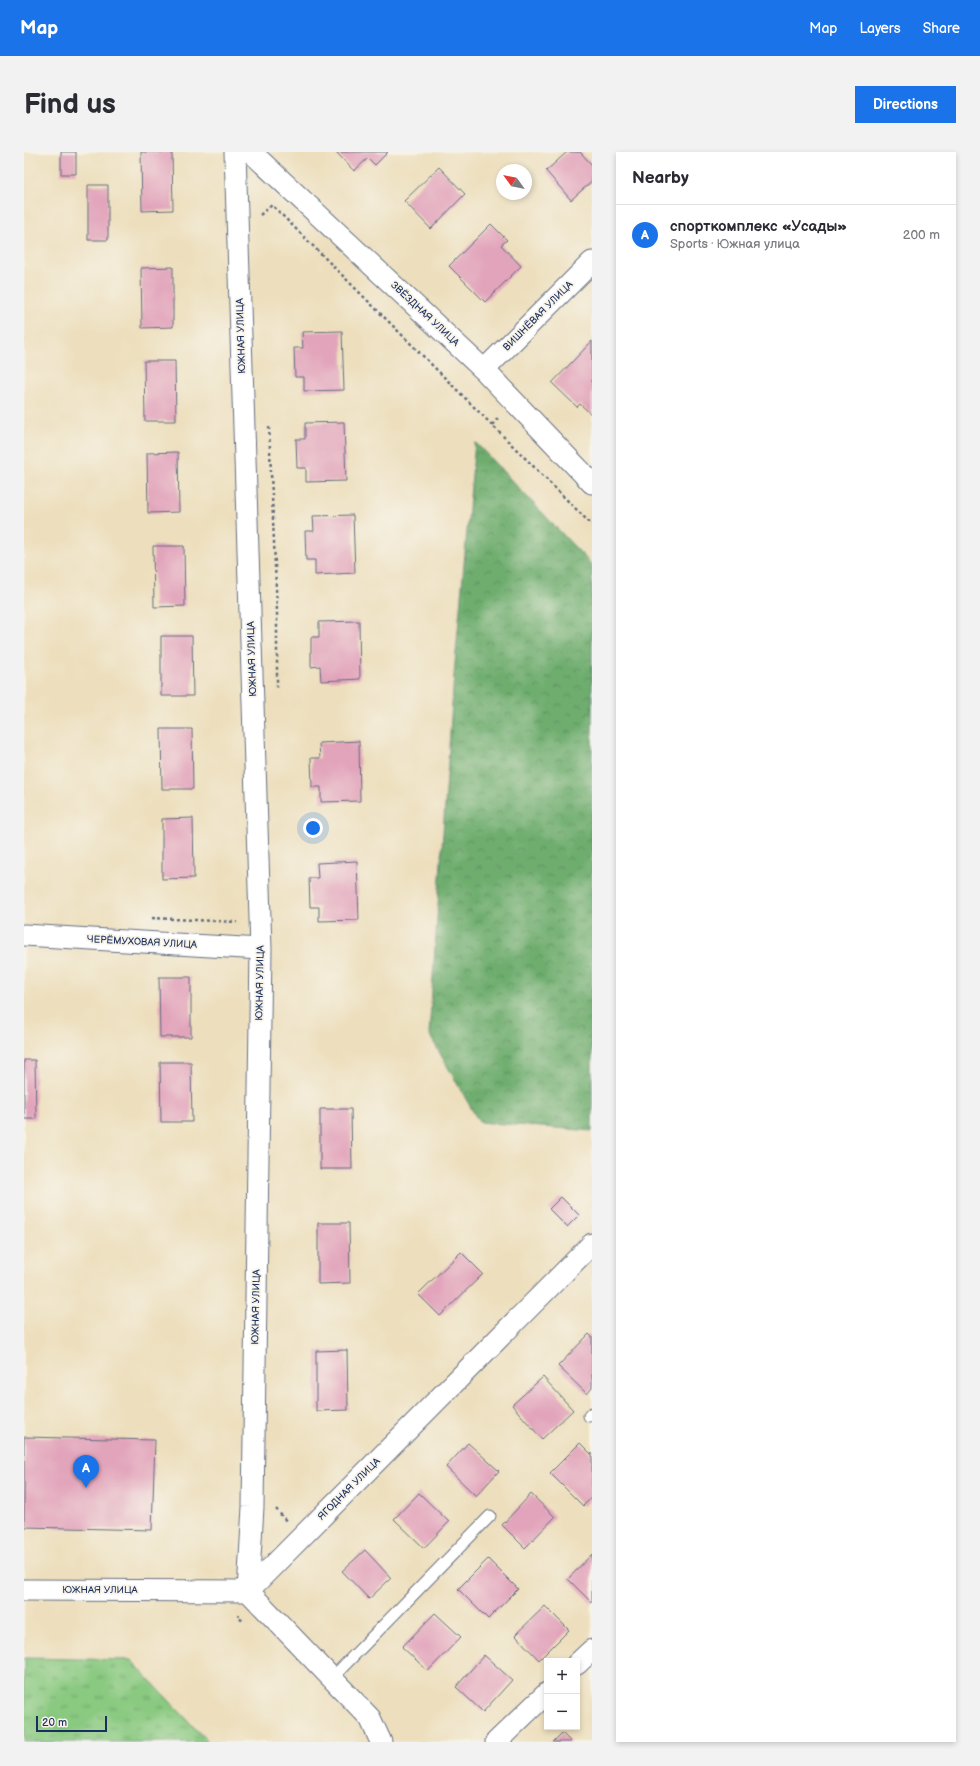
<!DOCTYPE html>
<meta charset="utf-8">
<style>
:root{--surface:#fff;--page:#f2f2f3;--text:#2b2b33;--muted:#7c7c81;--line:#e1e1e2;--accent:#1a73e8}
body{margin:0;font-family:"Balsamiq Sans",sans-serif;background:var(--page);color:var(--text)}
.controls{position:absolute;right:12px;bottom:12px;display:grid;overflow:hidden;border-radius:0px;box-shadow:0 2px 6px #0003}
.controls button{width:36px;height:36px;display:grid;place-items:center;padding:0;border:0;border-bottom:1px solid var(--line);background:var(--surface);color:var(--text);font:20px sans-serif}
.compass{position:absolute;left:472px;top:12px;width:36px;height:36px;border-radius:50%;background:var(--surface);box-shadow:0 2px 6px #0003;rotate:303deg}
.scale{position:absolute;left:12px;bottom:10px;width:71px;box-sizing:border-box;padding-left:4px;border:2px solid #1b2f5e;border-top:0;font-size:11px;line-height:14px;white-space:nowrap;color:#1b2f5e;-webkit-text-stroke:3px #f7f3e8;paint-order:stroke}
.you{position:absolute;left:289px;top:676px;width:14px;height:14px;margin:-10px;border:3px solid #fff;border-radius:50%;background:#1a73e8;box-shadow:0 0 0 6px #1a73e833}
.badge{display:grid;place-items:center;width:26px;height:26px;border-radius:50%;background:var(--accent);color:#fff;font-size:13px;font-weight:700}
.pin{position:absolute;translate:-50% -33px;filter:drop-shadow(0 1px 2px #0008)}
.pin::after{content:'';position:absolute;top:21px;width:14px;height:12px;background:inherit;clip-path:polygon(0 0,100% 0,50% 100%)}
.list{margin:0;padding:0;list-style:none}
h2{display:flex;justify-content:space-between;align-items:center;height:52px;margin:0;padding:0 16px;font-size:17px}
h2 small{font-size:13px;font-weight:400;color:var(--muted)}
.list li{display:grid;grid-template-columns:26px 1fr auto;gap:12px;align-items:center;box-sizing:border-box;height:60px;padding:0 16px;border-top:1px solid var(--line)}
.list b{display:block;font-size:15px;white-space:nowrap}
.list p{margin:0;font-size:13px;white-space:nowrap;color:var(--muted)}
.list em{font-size:13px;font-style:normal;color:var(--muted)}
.map{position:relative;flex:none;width:568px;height:1590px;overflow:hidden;border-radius:0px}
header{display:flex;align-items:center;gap:24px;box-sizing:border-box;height:56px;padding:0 20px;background:var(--accent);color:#fff}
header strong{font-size:19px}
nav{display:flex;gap:22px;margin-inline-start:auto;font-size:14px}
.intro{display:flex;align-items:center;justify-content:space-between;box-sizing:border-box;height:96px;padding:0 24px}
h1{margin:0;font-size:28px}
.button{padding:10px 18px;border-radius:0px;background:var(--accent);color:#fff;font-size:14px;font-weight:700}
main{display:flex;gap:24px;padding:0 24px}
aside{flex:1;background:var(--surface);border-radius:0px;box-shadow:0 2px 6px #0003}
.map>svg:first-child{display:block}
.grass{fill:url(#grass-tufts);stroke:#527c6f}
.forest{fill:url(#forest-crowns);stroke:#446e66}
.building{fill:#e2a4bb}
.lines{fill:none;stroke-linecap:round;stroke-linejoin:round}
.service-casing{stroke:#646d7f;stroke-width:13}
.minor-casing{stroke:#646d7f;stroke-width:23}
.path{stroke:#646d7f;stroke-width:2.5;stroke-dasharray:3 3;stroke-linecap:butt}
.service{stroke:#fff;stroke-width:11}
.minor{stroke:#fff;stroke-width:21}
.labels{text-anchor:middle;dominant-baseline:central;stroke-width:3.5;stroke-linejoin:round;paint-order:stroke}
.street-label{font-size:10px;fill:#1b2f5e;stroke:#f7f3e8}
</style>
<header>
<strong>Map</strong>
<nav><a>Map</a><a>Layers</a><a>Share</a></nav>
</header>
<div class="intro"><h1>Find us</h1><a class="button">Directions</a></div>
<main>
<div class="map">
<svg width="568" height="1590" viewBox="0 0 568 1590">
<defs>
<pattern id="grass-tufts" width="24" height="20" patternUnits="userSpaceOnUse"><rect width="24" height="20" fill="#89c980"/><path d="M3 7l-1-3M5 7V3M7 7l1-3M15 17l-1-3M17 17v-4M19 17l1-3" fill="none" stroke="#6fa46c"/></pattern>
<pattern id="forest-crowns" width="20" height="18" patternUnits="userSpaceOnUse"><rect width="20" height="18" fill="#6ead6e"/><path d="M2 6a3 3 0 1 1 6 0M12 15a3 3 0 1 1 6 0" fill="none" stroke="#5a8d5e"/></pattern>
</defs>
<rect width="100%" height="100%" fill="#f7f3e8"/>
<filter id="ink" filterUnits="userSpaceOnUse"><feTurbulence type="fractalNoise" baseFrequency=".025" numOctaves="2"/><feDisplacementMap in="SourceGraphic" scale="8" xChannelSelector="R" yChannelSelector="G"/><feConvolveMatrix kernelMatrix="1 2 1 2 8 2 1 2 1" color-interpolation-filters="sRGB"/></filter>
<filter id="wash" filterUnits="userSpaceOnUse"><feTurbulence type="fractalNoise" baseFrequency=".012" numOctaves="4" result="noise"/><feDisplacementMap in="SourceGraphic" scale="16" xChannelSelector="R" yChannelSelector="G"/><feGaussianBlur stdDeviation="0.9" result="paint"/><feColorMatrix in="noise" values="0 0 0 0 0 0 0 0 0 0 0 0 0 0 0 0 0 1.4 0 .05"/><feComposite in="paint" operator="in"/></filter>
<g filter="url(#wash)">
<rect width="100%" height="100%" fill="#eddfbd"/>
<path class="grass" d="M0,1506L107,1508L184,1590H0Z"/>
<path class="forest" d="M451,290L568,413V979L455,970L405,882L430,523Z"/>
<g id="blocks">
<path class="building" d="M37,0H52V22H37Z
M117,0H148L149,58L118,59Z
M312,0H364L351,13L344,6L330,19Z
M543,0H556L568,13V29L547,48L522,19Z
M415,15L441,42L407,77L380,49Z
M64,33H84V88H64Z
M467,72L483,88L477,93L497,114L461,150L425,114Z
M149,115V175L118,176L117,116Z
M318,179L320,238L280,239V225H271L270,196H279L278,180Z
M568,189V263L556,252L553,255L528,231Z
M120,209H151L152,269H121Z
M320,270L322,329L282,330V316H273L272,287H281V271Z
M154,300L155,360L124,361L123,301Z
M329,363L331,421L291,423V408H282L281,379H290L289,364Z
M129,394H160L161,454L130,455Z
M335,469L336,527L297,529L296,514L287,515V485H295V470Z
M137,484H168L169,544H137Z
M137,577H168L169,637H138Z
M335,589L336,649L297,650V635H288L287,606H296L295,591Z
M169,666L170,726L138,727V667Z
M333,709L335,768L295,769V755H286L285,726H294L293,711Z
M135,825H167V885H136Z
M0,908H11L12,967H0Z
M136,910H167L168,970H137Z
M296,957H327L328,1017H296Z
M537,1045L555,1063L543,1075L525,1057Z
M294,1071H325L326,1131L294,1132Z
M437,1100L459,1122L416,1164L394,1142Z
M565,1182L568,1185V1236L563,1242L534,1214Z
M323,1198L324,1258L292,1259V1199Z
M519,1225L549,1258L518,1287L488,1253Z
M0,1285L131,1288L128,1378L0,1375Z
M444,1291L475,1319L452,1344L422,1315Z
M556,1291L567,1302L568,1301V1345L559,1354L526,1321Z
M395,1341L425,1370L400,1396L370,1367Z
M507,1342L531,1365L501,1396L478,1373Z
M341,1398L367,1426L345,1447L318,1419Z
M568,1402V1451L544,1427Z
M464,1407L494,1437L464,1467L434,1437Z
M521,1454L545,1478L515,1508L491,1483Z
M411,1461L437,1485L404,1519L378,1495Z
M460,1503L488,1528L459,1560L432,1535Z
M538,1581L547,1590H529Z"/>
</g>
</g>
<g filter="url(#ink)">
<use href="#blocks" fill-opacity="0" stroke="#646d7f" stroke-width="1"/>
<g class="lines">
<defs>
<path id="service" d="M565,1264L568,1261
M308,1526L466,1364"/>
<path id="minor" d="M227,0L460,218L568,331
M460,218L568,110
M0,783L237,797
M0,1438L224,1439L229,1355L237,797L211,0
M553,1512L568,1498
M357,1590L346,1566L224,1439L568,1092
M472,1590L523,1541"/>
</defs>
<use href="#service" class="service-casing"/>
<use href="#minor" class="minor-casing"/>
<path class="path" d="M236,63L248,53L568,373
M468,273L474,266
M245,275L253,459V538
M128,766L213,770
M252,1357L263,1370
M215,1462L214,1466L220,1469"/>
<use href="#service" class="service"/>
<use href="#minor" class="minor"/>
</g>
</g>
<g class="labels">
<g class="street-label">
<text transform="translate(401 162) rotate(43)">ЗВЁЗДНАЯ УЛИЦА</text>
<text transform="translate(514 164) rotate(-45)">ВИШНЁВАЯ УЛИЦА</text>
<text transform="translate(217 184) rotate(-92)">ЮЖНАЯ УЛИЦА</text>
<text transform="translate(228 507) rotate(-92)">ЮЖНАЯ УЛИЦА</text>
<text transform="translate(118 790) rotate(3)">ЧЕРЁМУХОВАЯ УЛИЦА</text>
<text transform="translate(236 831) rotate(-89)">ЮЖНАЯ УЛИЦА</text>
<text transform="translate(232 1155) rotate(-89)">ЮЖНАЯ УЛИЦА</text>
<text transform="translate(325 1337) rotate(-45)">ЯГОДНАЯ УЛИЦА</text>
<text x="76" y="1438">ЮЖНАЯ УЛИЦА</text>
</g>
</g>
</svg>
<div class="controls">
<button>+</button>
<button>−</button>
</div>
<svg class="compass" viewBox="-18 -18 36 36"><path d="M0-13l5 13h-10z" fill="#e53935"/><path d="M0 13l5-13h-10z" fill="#7c7c81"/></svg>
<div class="scale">20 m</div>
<div class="you"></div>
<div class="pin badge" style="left:62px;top:1336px">A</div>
</div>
<aside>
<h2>Nearby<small></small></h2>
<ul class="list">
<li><span class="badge">A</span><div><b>спорткомплекс «Усады»</b><p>Sports · Южная улица</p></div><em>200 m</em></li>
</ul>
</aside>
</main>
